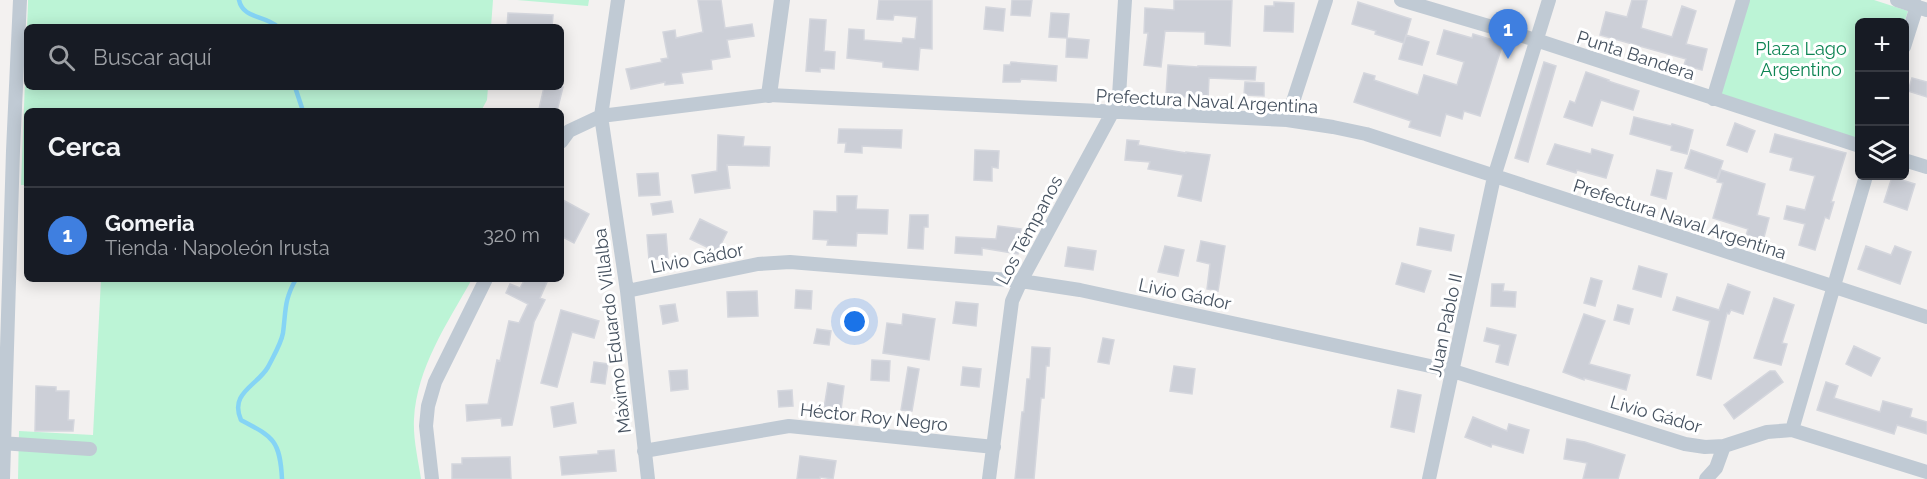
<!DOCTYPE html>
<html lang="es">
<meta charset="utf-8">
<style>
:root{--surface:#171b24;--page:#242831;--text:#f1f3f6;--muted:#9ea1a6;--line:#363941;--accent:#075cf6}
body{margin:0;font-family:Raleway,sans-serif;background:var(--page);color:var(--text)}
.controls{position:absolute;right:18px;top:18px;display:grid;overflow:hidden;border-radius:9px;box-shadow:0 3px 15px #0003}
.controls button{width:54px;height:54px;display:grid;place-items:center;padding:0;border:0;border-bottom:2px solid var(--line);background:var(--surface);color:var(--text);font:30px sans-serif}
.you{position:absolute;left:855px;top:322px;width:21px;height:21px;margin:-15px;border:4px solid #fff;border-radius:50%;background:#1a73e8;box-shadow:0 0 0 9px #1a73e833}
.badge{display:grid;place-items:center;width:39px;height:39px;border-radius:50%;background:var(--accent);color:#fff;font-size:20px;font-weight:700}
.pin{position:absolute;translate:-50% -50px;filter:drop-shadow(0 2px 3px #0008)}
.pin::after{content:'';position:absolute;top:32px;width:21px;height:18px;background:inherit;clip-path:polygon(0 0,100% 0,50% 100%)}
.list{margin:0;padding:0;list-style:none}
h2{display:flex;justify-content:space-between;align-items:center;height:78px;margin:0;padding:0 24px;font-size:26px}
h2 small{font-size:20px;font-weight:400;color:var(--muted)}
.list li{display:grid;grid-template-columns:39px 1fr auto;gap:18px;align-items:center;box-sizing:border-box;height:96px;padding:0 24px;border-top:2px solid var(--line)}
.list b{display:block;font-size:22px;white-space:nowrap}
.list p{margin:0;font-size:20px;white-space:nowrap;color:var(--muted)}
.list em{font-size:20px;font-style:normal;color:var(--muted)}
.icon{flex:none;width:33px;height:33px;fill:none;stroke:currentColor;stroke-width:2;stroke-linecap:round;stroke-linejoin:round}
.map{position:relative;flex:none;width:1927px;height:479px;overflow:hidden}
.search{position:absolute;background:var(--surface);box-shadow:0 3px 15px #0003;left:24px;top:24px;width:540px;height:66px;display:flex;align-items:center;gap:15px;box-sizing:border-box;padding:0 21px;border-radius:9px;color:var(--muted);font-size:22px}
.panel{position:absolute;background:var(--surface);box-shadow:0 3px 15px #0003;left:24px;top:108px;width:540px;height:174px;border-radius:9px}
.map>svg:first-child{display:block}
.green{fill:#bcf4d6}
.lines{fill:none;stroke-linecap:round;stroke-linejoin:round}
.stream{stroke:#85d4f5;stroke-width:4.5}
.building{fill:#cccfd7;stroke:#d4d6dd;stroke-width:1.5}
.minor{stroke:#c0cad4;stroke-width:14}
.tertiary{stroke:#c0cad4;stroke-width:16}
.labels{text-anchor:middle;dominant-baseline:central;stroke-width:6;stroke-linejoin:round;paint-order:stroke}
.park-label{font-size:18px;fill:#0e8554;stroke:#fff}
.street-label{font-size:18px;fill:#465260;stroke:#fff}
</style>
<div class="map">
<svg width="1927" height="479" viewBox="0 0 1927 479">
<rect width="100%" height="100%" fill="#f3f1f0"/>
<path class="green" d="M28,0H493L491,27H27V87H488L487,100L481,111H27V185H21L28,3Z
M517,0H589L588,6Z
M1749,0H1874L1908,11L1904,23L1860,22L1859,139L1721,94Z
M101,279H472C447,324 417,367 414,419C413,439 418,459 421,479H18L19,431L93,435Z"/>
<g class="lines">
<path class="stream" d="M239,0C243,19 265,15 278,27
M295,87L303,111
M282,479C280,440 273,437 241,420C229,393 257,386 268,367C273,357 281,344 283,333C286,310 284,300 296,279"/>
</g>
<path class="building" d="M698,0H721L725,28L752,24L754,36L727,40L730,57L711,60L712,69L681,73L683,83L665,85V82L631,89L626,69L662,62L661,59L668,58L663,32L675,30L676,38L703,32Z
M879,0H932V49L920,48L918,70L883,67V62L847,58L849,29L864,30V40L902,43L903,38L915,39L917,17L894,15L893,20L877,19Z
M1012,0H1032L1030,16L1011,15Z
M1174,0H1232L1230,46L1205,44V32L1165,31L1161,67L1144,65L1148,33H1144L1145,8L1174,10Z
M1632,0H1647L1641,28L1672,37L1682,6L1696,11L1686,44L1707,49L1702,70L1684,65L1686,59L1600,35L1606,12L1627,17Z
M1274,2L1294,3L1293,32L1264,31L1265,6H1274Z
M1358,2L1411,19L1404,43L1375,34L1376,31L1352,24Z
M986,7L1005,9L1003,31L984,29Z
M508,13L553,15L552,27H507Z
M1051,13L1069,14L1067,38L1049,37Z
M810,19L826,20L824,51L835,52L834,69L820,68V72L806,71Z
M1444,30L1472,38L1473,34L1503,43L1480,116L1464,111L1462,119L1446,114L1440,136L1409,127L1411,121L1354,102L1364,73L1375,76L1374,80L1418,95L1424,75L1457,85L1464,62L1437,54Z
M1406,35L1429,42L1422,65L1399,59Z
M1067,38L1089,40L1087,58L1066,57Z
M1011,62L1057,66L1056,81L1021,79L1020,82H1003L1004,65H1010Z
M1544,62L1556,66L1528,162L1515,158Z
M1168,65L1198,67V66L1256,67L1255,80L1209,78L1208,99L1166,95Z
M1586,72L1609,80L1608,81L1639,91L1633,110L1601,100L1592,126L1564,117L1570,101L1575,103Z
M1912,78L1927,82V97L1908,91Z
M1245,82L1264,83V96L1244,95Z
M544,87H563L557,111L539,109Z
M1634,117L1671,126L1672,124L1693,130L1687,154L1671,150L1672,146L1630,134Z
M1735,123L1755,131L1747,152L1727,145Z
M839,129L902,130L901,148L862,146V153L845,152L846,143H838Z
M1775,134L1846,153L1831,202H1834L1829,219L1825,217L1815,250L1799,245L1805,224L1784,219L1787,206L1805,210L1815,176L1790,170L1793,158L1770,152Z
M718,135L744,137L743,146L770,147L769,166L727,165L730,188L695,193L692,175L717,171Z
M1127,140L1139,141L1138,145L1186,153V152L1210,155L1201,201L1178,196L1183,175L1148,169L1150,162L1125,160Z
M1555,144L1591,154L1592,149L1613,155L1606,178L1577,170L1576,173L1547,164Z
M975,150L999,151L998,168L992,167V181L974,180Z
M1691,150L1723,161L1717,179L1685,168Z
M1657,170L1672,173L1666,199L1651,195Z
M1721,170L1765,184L1757,215L1769,218L1763,241L1746,236L1748,229L1713,218L1723,183L1717,182Z
M658,173L660,195L639,196L637,174Z
M1892,177L1915,184L1907,210L1884,202Z
M837,196H857L856,209L888,210L887,234L857,233L856,246L827,245L828,240L813,239L814,211L837,212Z
M561,199L589,214L574,243L561,236Z
M671,201L673,212L653,215L651,204Z
M910,215H928V227H924L923,249L908,248Z
M700,219L727,232L717,252L690,239Z
M998,226L1021,229L1018,254L982,248V255L955,253L956,237L996,239Z
M1420,228L1454,235L1451,251L1417,245Z
M666,234L668,258L649,260L647,235Z
M1201,241L1225,246L1218,291L1207,289L1210,264L1197,261Z
M1165,246L1184,250L1178,276L1158,272Z
M1866,246L1891,255L1895,246L1911,252L1900,284L1858,269Z
M1068,247L1096,251L1093,270L1065,266Z
M1402,263L1431,271L1424,292L1396,284Z
M1639,266L1667,274L1661,297L1633,289Z
M1591,278L1602,281L1595,306L1584,303Z
M525,279H541L547,282L540,298L545,300L534,322L512,425L502,426L501,418L467,421L466,405L488,404L497,360L500,361L509,321L519,323L528,304L506,293L510,284L520,288Z
M1492,284H1504L1503,291L1516,292L1515,307L1491,306Z
M1728,284L1750,292L1743,314L1731,310L1729,314L1727,313L1711,379L1697,375L1710,321L1673,310L1677,297L1719,310Z
M796,290L812,291L811,309L795,308Z
M757,291L758,316L728,317L727,292Z
M1774,298L1794,305L1782,343L1787,344L1781,365L1754,358Z
M956,302L978,304L976,326L953,323Z
M675,304L678,321L663,324L660,306Z
M1618,305L1633,309L1629,324L1614,320Z
M561,310L599,321L594,338L572,332L557,387L541,383Z
M903,314L935,319L929,360L883,353L887,323L902,325Z
M1584,314L1605,321L1589,364L1630,375L1626,390L1584,378V380L1563,372Z
M1487,328L1516,335L1508,365L1496,362L1500,345L1484,341Z
M817,329L831,331L829,345L814,343Z
M1103,338L1114,340L1109,364L1098,362Z
M1854,346L1880,358L1871,376L1846,364Z
M1032,347L1050,348L1049,366H1046L1044,398H1041L1034,479H1015L1022,412H1024L1027,379H1030Z
M872,360L890,361L889,381L871,380Z
M594,362L608,364L605,384L591,382Z
M1174,366L1195,369L1192,394L1170,391Z
M908,367L919,369L912,411L901,410Z
M963,367L981,369L979,387L961,385Z
M687,370L688,389L671,391L669,371Z
M1770,371H1775L1783,382L1734,419L1724,405Z
M1826,382L1838,386L1834,398L1880,412L1883,401L1912,409L1910,417L1927,422V434L1897,425L1894,434L1817,410Z
M828,383L844,386L841,410L824,408Z
M36,386L56,387V391H69L68,420H74L73,431H35Z
M792,390L793,406L779,407L778,391Z
M1398,390L1421,395L1414,432L1391,427Z
M573,403L576,423L554,427L551,407Z
M1473,417L1507,431L1509,424L1529,430L1523,453L1492,444L1491,447L1465,437Z
M1567,439L1585,442L1625,455L1618,479H1583L1587,463L1564,459Z
M614,450L616,471L562,475L560,457L598,454V451Z
M800,456L836,461L833,479L820,477V479H797Z
M510,457L511,479H452V464H462V458Z"/>
<g class="lines">
<path class="minor" d="M618,0L601,116L627,291L648,479
M1401,0L1536,40L1860,146
M1897,0L1927,10
M1904,47L1917,6
M1713,99L1743,0
M1287,120L1326,0
M561,142L569,131L601,116L769,95L1287,120L1333,127L1366,134L1927,317
M1904,160L1927,167
M627,291L758,264L790,262L1021,281L1080,290L1453,371L1685,444L1705,447L1724,446
M1792,430L1866,176
M0,443L90,449
M644,451L789,426L994,447
M3,479L13,151L20,0
M432,479L426,426L428,406L435,382L486,279
M989,479L1012,301L1021,281L1112,113L1119,96L1125,0
M1429,479L1494,177L1549,0
M1706,479L1716,468L1724,446L1767,432L1792,430L1927,472"/>
<path class="tertiary" d="M769,95L782,0"/>
</g>
<g class="labels">
<g class="park-label">
<text x="1801" y="48">Plaza Lago<tspan x="1801" dy="21">Argentino</tspan></text>
</g>
<g class="street-label">
<text transform="translate(1636 55) rotate(18)">Punta Bandera</text>
<text transform="translate(1207 101) rotate(3)">Prefectura Naval Argentina</text>
<text transform="translate(1680 219) rotate(18)">Prefectura Naval Argentina</text>
<text transform="translate(1029 230) rotate(-62)">Los Témpanos</text>
<text transform="translate(697 258) rotate(-11)">Livio Gádor</text>
<text transform="translate(1185 294) rotate(12)">Livio Gádor</text>
<text transform="translate(1445 325) rotate(-78)">Juan Pablo II</text>
<text transform="translate(612 331) rotate(-97)">Máximo Eduardo Villalba</text>
<text transform="translate(1656 414) rotate(16)">Livio Gádor</text>
<text transform="translate(874 417) rotate(6)">Héctor Roy Negro</text>
</g>
</g>
</svg>
<div class="controls">
<button>+</button>
<button>−</button>
<button><svg class="icon" aria-label="layers" viewBox="0 0 24 24"><path d="M12 4l9 5-9 5-9-5zM3 14l9 5 9-5"/></svg></button>
</div>
<div class="you"></div>
<div class="pin badge" style="left:1508px;top:59px;background:#3f7fe0">1</div>
<div class="search"><svg class="icon" aria-label="search" viewBox="0 0 24 24"><circle cx="10" cy="10" r="6"/><path d="M15 15l6 6"/></svg>Buscar aquí</div>
<section class="panel">
<h2>Cerca<small></small></h2>
<ul class="list">
<li><span class="badge" style="background:#3f7fe0">1</span><div><b>Gomeria</b><p>Tienda · Napoleón Irusta</p></div><em>320 m</em></li>
</ul>
</section>
</div>
